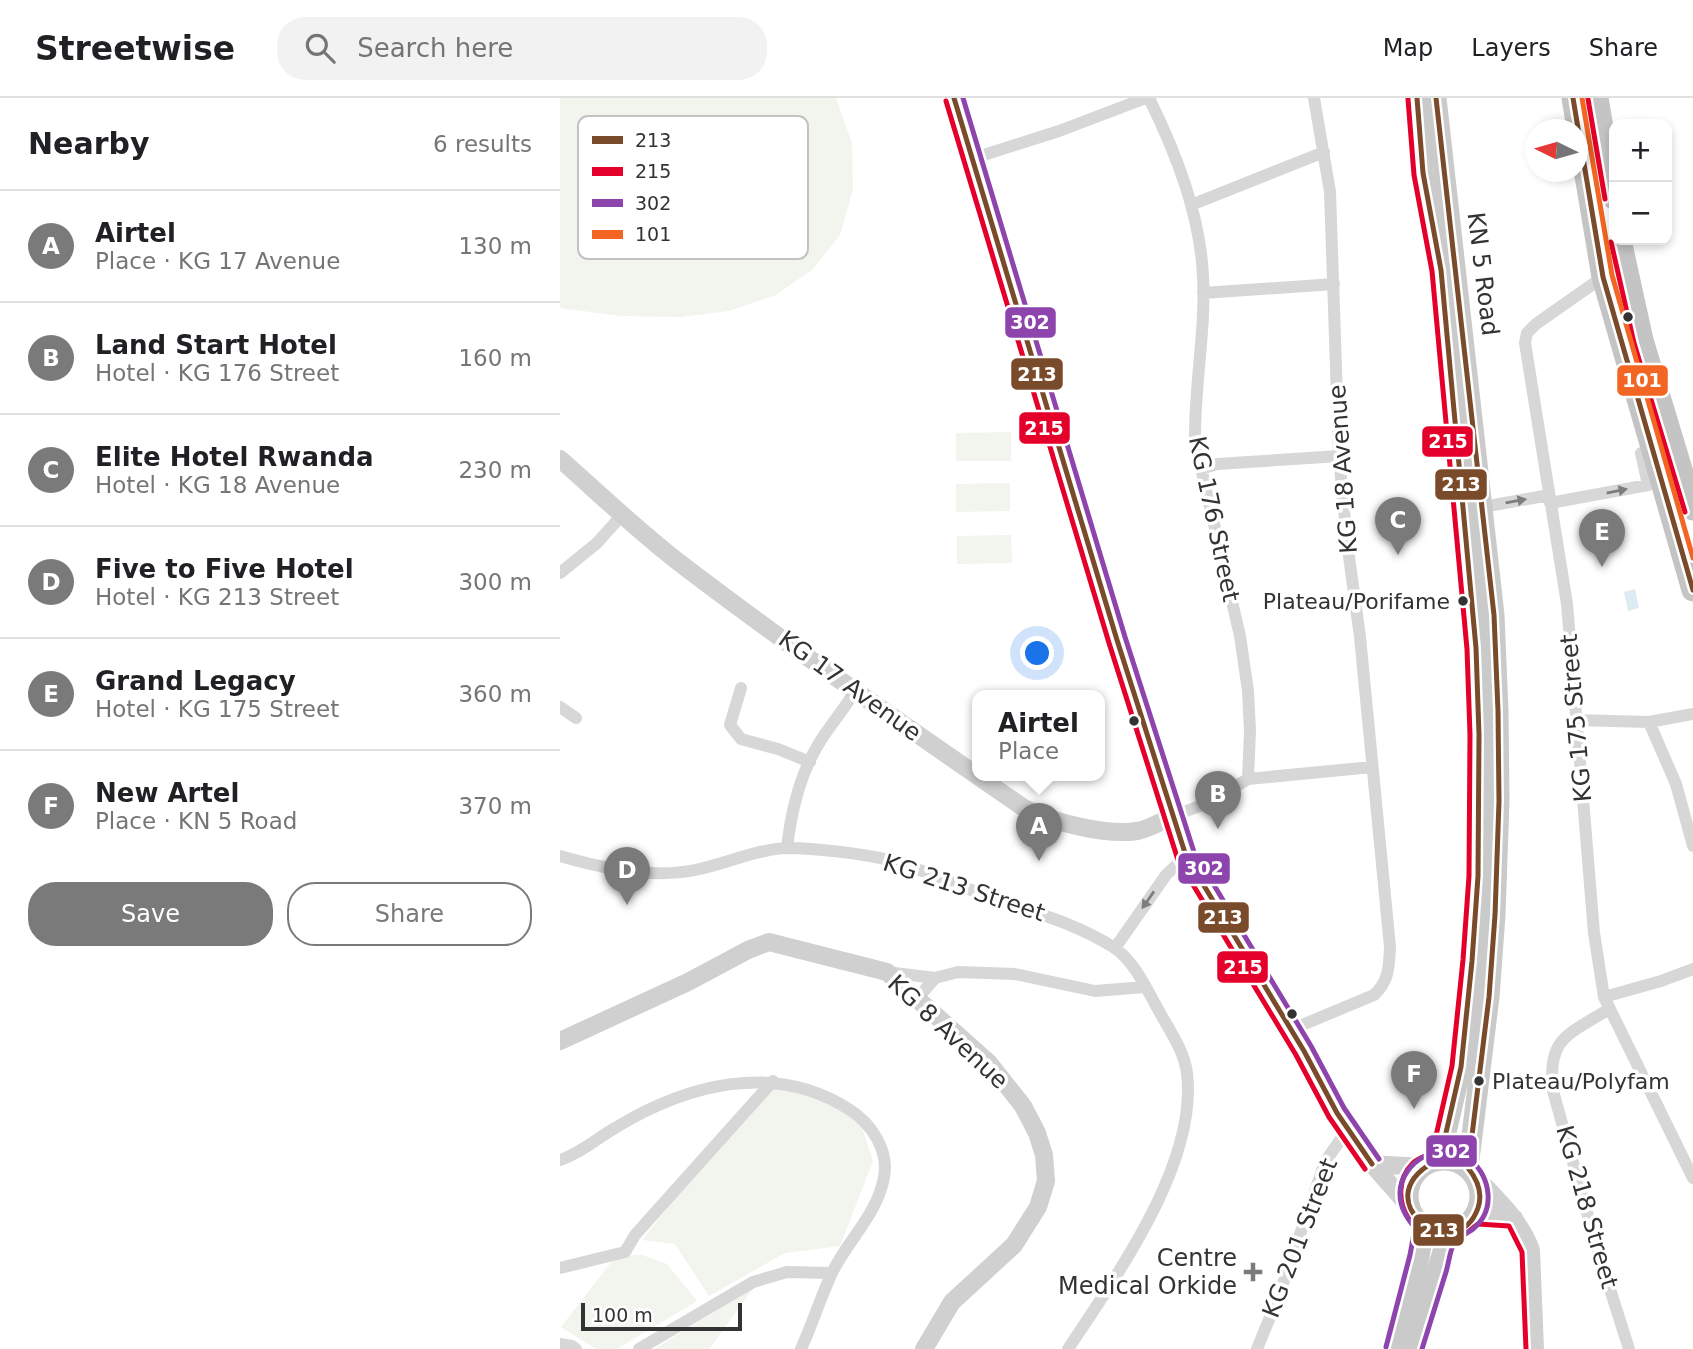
<!DOCTYPE html>
<meta charset="utf-8">
<style>
:root{--surface:#fff;--page:#f2f2f2;--text:#202124;--muted:#757577;--line:#e0e0e0;--accent:#7a7a7a}
body{margin:0;font-family:"DejaVu Sans",sans-serif;background:var(--page);color:var(--text)}
.controls{position:absolute;right:21px;top:21px;display:grid;overflow:hidden;border-radius:14px;box-shadow:0 4px 10px #0003}
.controls button{width:63px;height:63px;display:grid;place-items:center;padding:0;border:0;border-bottom:2px solid var(--line);background:var(--surface);color:var(--text);font:35px sans-serif}
.compass{position:absolute;left:965px;top:21px;width:63px;height:63px;border-radius:50%;background:var(--surface);box-shadow:0 4px 10px #0003;rotate:275deg}
.scale{position:absolute;left:21px;bottom:18px;width:161px;box-sizing:border-box;padding-left:7px;border:4px solid #333;border-top:0;font-size:19px;line-height:24px;white-space:nowrap;color:#333;-webkit-text-stroke:5px #fff;paint-order:stroke}
.you{position:absolute;left:478px;top:556px;width:24px;height:24px;margin:-18px;border:5px solid #fff;border-radius:50%;background:#1a73e8;box-shadow:0 0 0 10px #1a73e833}
.badge{display:grid;place-items:center;width:46px;height:46px;border-radius:50%;background:var(--accent);color:#fff;font-size:23px;font-weight:700}
.pin{position:absolute;translate:-50% -58px;filter:drop-shadow(0 2px 4px #0008)}
.pin::after{content:'';position:absolute;top:37px;width:24px;height:21px;background:inherit;clip-path:polygon(0 0,100% 0,50% 100%)}
.popup{position:absolute;left:412px;top:592px;width:133px;height:91px;box-sizing:border-box;display:grid;place-content:center;border-radius:14px;background:var(--surface);filter:drop-shadow(0 2px 5px #0005);font-size:23px;white-space:nowrap;color:var(--muted)}
.popup b{font-size:26px;color:var(--text)}
.popup::after{content:'';position:absolute;left:50%;top:100%;margin-left:-14px;border:14px solid transparent;border-top-color:var(--surface)}
.list{margin:0;padding:0;list-style:none}
h2{display:flex;justify-content:space-between;align-items:center;height:91px;margin:0;padding:0 28px;font-size:30px}
h2 small{font-size:23px;font-weight:400;color:var(--muted)}
.list li{display:grid;grid-template-columns:46px 1fr auto;gap:21px;align-items:center;box-sizing:border-box;height:112px;padding:0 28px;border-top:2px solid var(--line)}
.list b{display:block;font-size:26px;white-space:nowrap}
.list p{margin:0;font-size:23px;white-space:nowrap;color:var(--muted)}
.list em{font-size:23px;font-style:normal;color:var(--muted)}
.actions{display:flex;gap:14px;padding:21px 28px}
.actions a{flex:1;padding:16px 0;border:2px solid var(--accent);border-radius:28px;text-align:center;font-size:24px;color:var(--accent)}
.actions .main{background:var(--accent);color:#fff}
.icon{flex:none;width:38px;height:38px;fill:none;stroke:currentColor;stroke-width:2;stroke-linecap:round;stroke-linejoin:round}
.map{position:relative;flex:none;width:1133px;height:1251px;overflow:hidden}
header{display:flex;align-items:center;gap:42px;box-sizing:border-box;height:98px;padding:0 35px;background:var(--surface);border-bottom:2px solid var(--line)}
header strong{font-size:33px}
nav{display:flex;gap:38px;margin-inline-start:auto;font-size:24px}
.search{width:490px;height:63px;background:var(--page);display:flex;align-items:center;gap:18px;box-sizing:border-box;padding:0 24px;border-radius:28px;color:var(--muted);font-size:26px}
main{display:flex}
aside{flex:1;background:var(--surface)}
.map>svg:first-child{display:block}
.green{fill:#f1f5ed}
.water{fill:#ddebf3}
.lines{fill:none;stroke-linecap:round;stroke-linejoin:round}
.street{stroke:#d7d7d7;stroke-width:12}
.secondary{stroke:#d0d0d0;stroke-width:18}
.primary{stroke:#cacaca;stroke-width:21}
.highway{stroke:#c4c4c4;stroke-width:23}
.bus-1-casing{stroke:#fff;stroke-width:10}
.bus-2-casing{stroke:#fff;stroke-width:10}
.bus-3-casing{stroke:#fff;stroke-width:10}
.bus-4-casing{stroke:#fff;stroke-width:10}
.bus-1{stroke:#7a4b2a;stroke-width:5}
.bus-2{stroke:#e4002b;stroke-width:5}
.bus-3{stroke:#8e44ad;stroke-width:5}
.bus-4{stroke:#f26522;stroke-width:5}
.oneway{fill:#7d7d7d}
.bus-dot{fill:#333;stroke:#fff;stroke-width:2.5}
.poi-dot{fill:#7a7a7a;stroke:#fff;stroke-width:2.5}
.labels{text-anchor:middle;dominant-baseline:central;stroke-width:7;stroke-linejoin:round;paint-order:stroke}
.bus-label{font-size:22px;fill:#333;stroke:#fff;text-anchor:end}
.street-label{font-size:24px;fill:#333;stroke:#fff}
.poi-label{font-size:24px;fill:#333;stroke:#fff;text-anchor:end}
.key{fill:#fff;stroke:#c2c2c2;stroke-width:2}
.key-label{font-size:19px;fill:#333}
.line-badge{stroke:#fff;stroke-width:2.5}
.badge-label{font-size:19px;text-anchor:middle;font-weight:bold;fill:#fff}
</style>
<header>
<strong>Streetwise</strong>
<div class="search"><svg class="icon" aria-label="search" viewBox="0 0 24 24"><circle cx="10" cy="10" r="6"/><path d="M15 15l6 6"/></svg>Search here</div>
<nav><a>Map</a><a>Layers</a><a>Share</a></nav>
</header>
<main>
<aside>
<h2>Nearby<small>6 results</small></h2>
<ul class="list">
<li><span class="badge">A</span><div><b>Airtel</b><p>Place · KG 17 Avenue</p></div><em>130 m</em></li>
<li><span class="badge">B</span><div><b>Land Start Hotel</b><p>Hotel · KG 176 Street</p></div><em>160 m</em></li>
<li><span class="badge">C</span><div><b>Elite Hotel Rwanda</b><p>Hotel · KG 18 Avenue</p></div><em>230 m</em></li>
<li><span class="badge">D</span><div><b>Five to Five Hotel</b><p>Hotel · KG 213 Street</p></div><em>300 m</em></li>
<li><span class="badge">E</span><div><b>Grand Legacy</b><p>Hotel · KG 175 Street</p></div><em>360 m</em></li>
<li><span class="badge">F</span><div><b>New Artel</b><p>Place · KN 5 Road</p></div><em>370 m</em></li>
</ul>
<div class="actions"><a class="main">Save</a><a>Share</a></div>
</aside>
<div class="map">
<svg width="1133" height="1251" viewBox="0 0 1133 1251">
<rect width="100%" height="100%" fill="#fff"/>
<path class="green" d="M0,0H276L292,45L293,91L280,137L253,171L216,197L169,213L120,219L61,218L0,210Z
M451,334V363H396V335Z
M450,385V413L396,414V386Z
M451,437L452,465L397,466V438Z
M207,984L296,1011L313,1063L280,1148L225,1155L149,1198L115,1146L82,1142Z
M82,1157L107,1166L137,1203L57,1251H36L1,1229L56,1158Z
M195,1188L149,1251H94L186,1195Z"/>
<path class="water" d="M1075,491L1079,510L1068,513L1064,494Z"/>
<g class="lines">
<path class="street" d="M589,0C616,55 640,116 643,178C646,233 634,289 635,344L680,538L688,593L690,633L688,681
M411,61L499,33L586,0
M631,107L764,54
M1043,179L976,226L967,235L965,245L1007,506L1034,835L1044,899L1133,1080
M643,195L774,186
M641,371L657,366L779,358
M990,405L1088,387L1081,355L1091,352
M923,409L989,397
M0,475L37,445L62,417
M181,590L170,627L181,641L218,651L250,664
M0,609L16,620
M1015,622L1089,624L1133,616
M1089,624L1116,686L1133,748
M613,718L645,706L688,681L812,669
M227,750C231,714 241,673 261,642C272,625 285,610 295,593
M0,758C41,770 92,781 135,772C166,766 196,751 228,750C253,750 308,756 332,763C368,773 401,789 436,801C476,815 517,826 553,849C574,862 587,892 599,913C609,932 624,952 627,975C638,1066 556,1178 508,1251
M555,850L606,777L626,758
M327,874L375,880
M1044,899L1101,883L1133,871
M356,902L375,880L398,874L455,876L535,893L585,889
M1049,911C1008,937 987,939 993,993L1037,1150L1069,1251
M730,932L814,897C829,883 829,869 830,849L800,539L787,444L779,358L770,94L754,0
M0,1062C21,1055 36,1041 55,1030C127,986 215,963 290,1012C312,1026 329,1053 324,1079C318,1116 286,1144 271,1177C260,1201 252,1227 241,1251
M0,1170L65,1154L75,1137L213,983
M0,1246L12,1248L16,1251
M79,1251L193,1184L227,1174L271,1175
M697,1251L719,1197L765,1064L787,1032"/>
<path class="secondary" d="M394,0L557,542L626,758L744,953L777,1015L812,1066L849,1108
M0,361C41,397 81,436 125,469C235,553 350,631 464,710C491,724 547,738 577,733C589,731 602,723 613,718
M0,943L128,884L188,852L209,844L327,874L429,965L463,1008L477,1035L484,1057L486,1083L478,1109L454,1147L392,1204L364,1251
M812,1066L862,1069
M913,1076C935,1100 960,1121 971,1152L975,1251
M915,1117L954,1120"/>
<path class="primary" d="M857,0L863,75L881,172L916,550L919,637L918,778L912,863L901,969L880,1061
M876,0L934,517L938,613L939,703L935,817L929,899L908,1070
M848 1098a36 36 0 1 1 72 0a36 36 0 1 1-72 0Z
M834,1251L859,1159L864,1128
M853,1251L889,1134"/>
<path class="highway" d="M1013,0L1043,179L1133,492
M1037,0L1054,100
M1060,142L1082,242L1133,411"/>
<defs>
<path id="bus-1" d="M394,0L557,542L626,758L744,953L777,1015L812,1066
M857,0L863,75L881,172L916,550L919,637L918,778L912,863L901,969L880,1061C798,1099 896,1172 918,1110C923,1095 917,1081 908,1070L929,899L935,817L939,703L938,613L934,517L876,0
M1013,0L1043,179L1133,492"/>
<path id="bus-2" d="M848,1L854,77L872,173L907,551L910,637L909,778L903,862L892,968L872,1055C866,1058 858,1060 853,1065C821,1097 857,1156 900,1139C906,1137 912,1130 918,1126L949,1128L962,1154L966,1251
M1028,1L1045,101
M386,3L549,545L618,762L736,957L769,1019L805,1071
M1051,144L1074,245L1125,414"/>
<path id="bus-3" d="M403,0L565,539L634,754L751,948L784,1010L819,1061
M826,1249L850,1157L855,1130C847,1120 840,1110 840,1096C839,1064 885,1038 910,1061C931,1080 936,1112 913,1131C908,1135 898,1138 895,1143C890,1151 889,1164 886,1174C878,1199 870,1225 862,1251"/>
<path id="bus-4" d="M1022,0L1052,177L1133,460"/>
</defs>
<use href="#bus-1" class="bus-1-casing"/>
<use href="#bus-2" class="bus-2-casing"/>
<use href="#bus-3" class="bus-3-casing"/>
<use href="#bus-4" class="bus-4-casing"/>
<use href="#bus-1" class="bus-1"/>
<use href="#bus-2" class="bus-2"/>
<use href="#bus-3" class="bus-3"/>
<use href="#bus-4" class="bus-4"/>
</g>
<defs><path id="oneway-solid" d="M-6-.8H1V-3.2L6.5 0L1 3.2V.8H-6Z" transform="scale(1.75)"/></defs>
<g class="oneway">
<use href="#oneway-solid" transform="translate(1057 393) rotate(-11)"/>
<use href="#oneway-solid" transform="translate(956 403) rotate(-10)"/>
<use href="#oneway-solid" transform="translate(588 802) rotate(125)"/>
</g>
<g class="bus-dot">
<circle cx="1068" cy="219" r="6"/>
<circle cx="903" cy="503" r="6"/>
<circle cx="574" cy="623" r="6"/>
<circle cx="732" cy="916" r="6"/>
<circle cx="919" cy="983" r="6"/>
</g>
<path class="poi-dot" d="M689.5 1163.5h7v7h7v7h-7v7h-7v-7h-7v-7h7z"/>
<g class="labels">
<g class="bus-label">
<text x="890" y="503">Plateau/Porifame</text>
<text x="932" y="983" text-anchor="start">Plateau/Polyfam</text>
</g>
<g class="street-label">
<text transform="translate(923 176) rotate(83)">KN 5 Road</text>
<text transform="translate(783 371) rotate(-94)">KG 18 Avenue</text>
<text transform="translate(654 421) rotate(78)">KG 176 Street</text>
<text transform="translate(290 588) rotate(36)">KG 17 Avenue</text>
<text transform="translate(1016 620) rotate(-95)">KG 175 Street</text>
<text transform="translate(404 790) rotate(18)">KG 213 Street</text>
<text transform="translate(388 934) rotate(43)">KG 8 Avenue</text>
<text transform="translate(1027 1109) rotate(74)">KG 218 Street</text>
<text transform="translate(740 1140) rotate(-69)">KG 201 Street</text>
</g>
<g class="poi-label">
<text x="677" y="1160">Centre<tspan x="677" dy="28">Medical Orkide</tspan></text>
</g>
</g>
<rect x="18" y="18" width="230" height="143" rx="10" class="key"/>
<rect x="32" y="38" width="31" height="8" fill="#7a4b2a"/>
<rect x="32" y="69" width="31" height="9" fill="#e4002b"/>
<rect x="32" y="101" width="31" height="8" fill="#8e44ad"/>
<rect x="32" y="132" width="31" height="9" fill="#f26522"/>
<g class="key-label">
<text x="75" y="49">213</text>
<text x="75" y="80">215</text>
<text x="75" y="112">302</text>
<text x="75" y="143">101</text>
</g>
<g class="line-badge">
<rect x="444" y="208" width="53" height="33" rx="7" fill="#8e44ad"/>
<rect x="450" y="259" width="54" height="34" rx="7" fill="#7a4b2a"/>
<rect x="1056" y="266" width="53" height="33" rx="7" fill="#f26522"/>
<rect x="458" y="313" width="53" height="34" rx="7" fill="#e4002b"/>
<rect x="861" y="327" width="53" height="33" rx="7" fill="#e4002b"/>
<rect x="874" y="370" width="54" height="33" rx="7" fill="#7a4b2a"/>
<rect x="617" y="754" width="54" height="33" rx="7" fill="#8e44ad"/>
<rect x="637" y="803" width="53" height="33" rx="7" fill="#7a4b2a"/>
<rect x="656" y="852" width="53" height="34" rx="7" fill="#e4002b"/>
<rect x="865" y="1036" width="53" height="34" rx="7" fill="#8e44ad"/>
<rect x="852" y="1115" width="53" height="34" rx="7" fill="#7a4b2a"/>
</g>
<g class="badge-label">
<text x="470" y="231">302</text>
<text x="477" y="283">213</text>
<text x="1082" y="289">101</text>
<text x="484" y="337">215</text>
<text x="888" y="350">215</text>
<text x="901" y="393">213</text>
<text x="644" y="777">302</text>
<text x="663" y="826">213</text>
<text x="683" y="876">215</text>
<text x="891" y="1060">302</text>
<text x="879" y="1139">213</text>
</g>
</svg>
<div class="controls">
<button>+</button>
<button>−</button>
</div>
<svg class="compass" viewBox="-18 -18 36 36"><path d="M0-13l5 13h-10z" fill="#e53935"/><path d="M0 13l5-13h-10z" fill="#757577"/></svg>
<div class="scale">100 m</div>
<div class="you"></div>
<div class="pin badge" style="left:479px;top:763px">A</div>
<div class="popup"><b>Airtel</b>Place</div>
<div class="pin badge" style="left:658px;top:731px">B</div>
<div class="pin badge" style="left:838px;top:457px">C</div>
<div class="pin badge" style="left:67px;top:807px">D</div>
<div class="pin badge" style="left:1042px;top:469px">E</div>
<div class="pin badge" style="left:854px;top:1011px">F</div>
</div>
</main>
